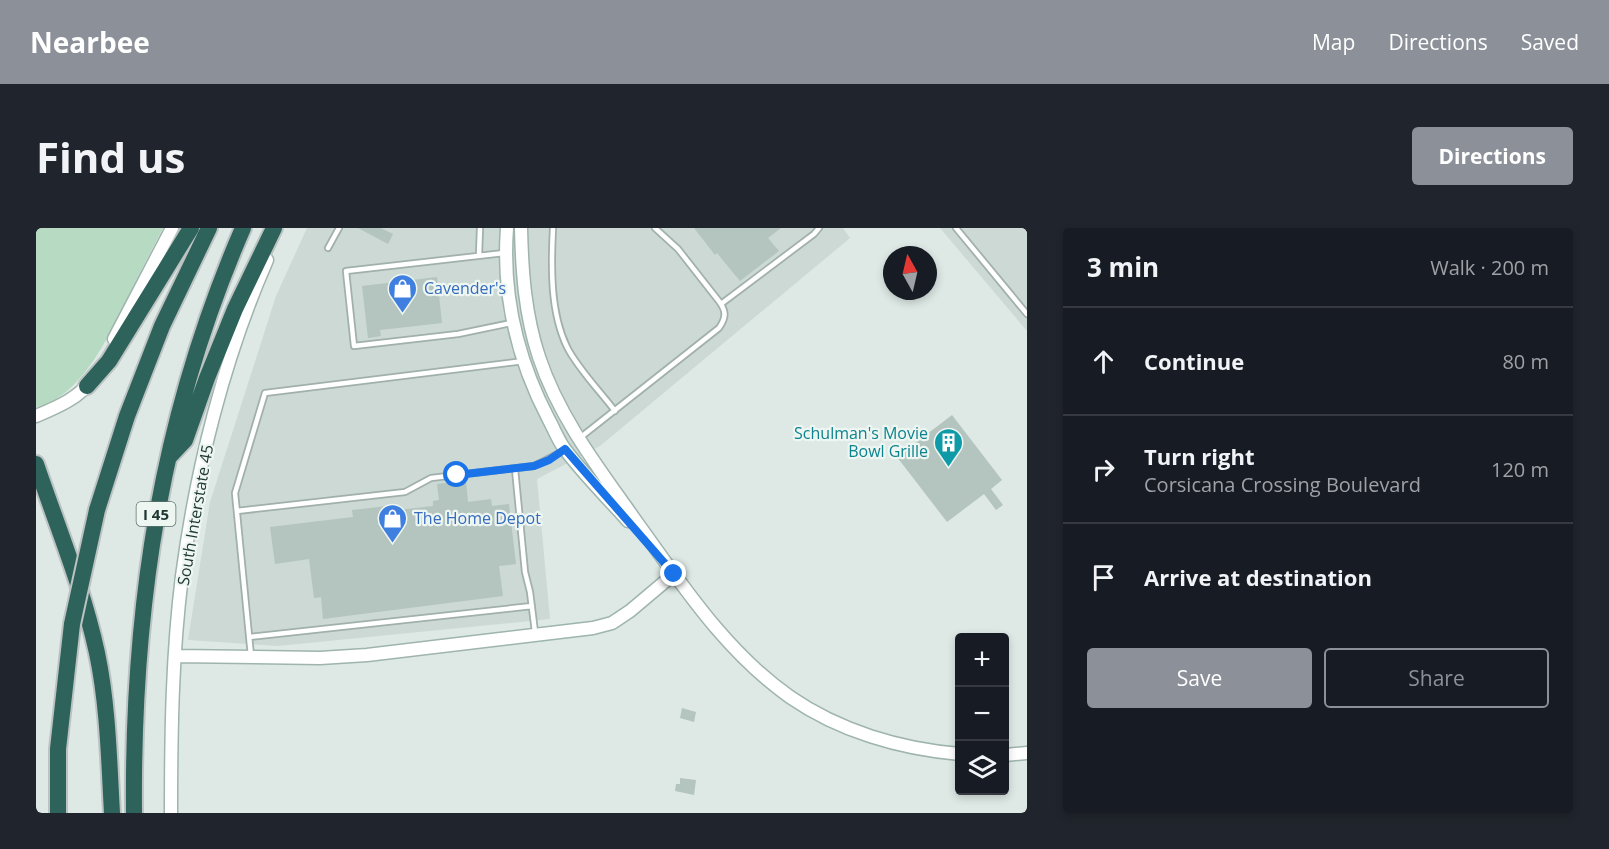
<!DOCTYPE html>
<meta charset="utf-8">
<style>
:root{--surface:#171b24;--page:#20242c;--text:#f1f3f6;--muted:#9ea1a6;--line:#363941;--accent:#8c9099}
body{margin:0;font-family:"Open Sans",sans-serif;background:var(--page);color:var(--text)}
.controls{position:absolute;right:18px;bottom:18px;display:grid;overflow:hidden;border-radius:6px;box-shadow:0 3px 9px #0003}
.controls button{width:54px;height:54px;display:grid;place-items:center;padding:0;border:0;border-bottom:2px solid var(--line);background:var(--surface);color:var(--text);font:30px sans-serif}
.compass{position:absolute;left:847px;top:18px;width:54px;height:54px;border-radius:50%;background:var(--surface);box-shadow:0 3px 9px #0003;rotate:352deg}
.stop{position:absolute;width:18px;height:18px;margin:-14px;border:4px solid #1a73e8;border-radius:50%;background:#fff}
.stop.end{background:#1a73e8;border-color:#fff;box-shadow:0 2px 6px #0008}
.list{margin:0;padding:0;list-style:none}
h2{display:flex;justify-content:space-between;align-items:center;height:78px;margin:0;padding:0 24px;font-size:26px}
h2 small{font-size:20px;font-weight:400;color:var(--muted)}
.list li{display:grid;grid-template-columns:39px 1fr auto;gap:18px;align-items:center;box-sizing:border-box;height:108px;padding:0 24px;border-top:2px solid var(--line)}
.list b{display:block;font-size:22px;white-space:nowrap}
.list p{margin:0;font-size:20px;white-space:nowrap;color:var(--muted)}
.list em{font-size:20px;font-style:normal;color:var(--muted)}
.actions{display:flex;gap:12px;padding:18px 24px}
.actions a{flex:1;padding:14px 0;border:2px solid var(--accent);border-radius:6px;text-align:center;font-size:21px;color:var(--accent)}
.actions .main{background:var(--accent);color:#fff}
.icon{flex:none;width:33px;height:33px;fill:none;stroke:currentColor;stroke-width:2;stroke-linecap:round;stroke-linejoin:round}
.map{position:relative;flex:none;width:991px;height:585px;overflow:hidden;border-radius:6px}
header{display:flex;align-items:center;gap:36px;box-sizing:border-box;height:84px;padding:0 30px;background:var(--accent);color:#fff}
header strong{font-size:28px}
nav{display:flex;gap:33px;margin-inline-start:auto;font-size:21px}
.intro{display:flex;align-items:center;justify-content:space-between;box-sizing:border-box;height:144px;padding:0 36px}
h1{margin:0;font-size:42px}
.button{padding:15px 27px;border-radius:6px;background:var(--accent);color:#fff;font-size:21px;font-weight:700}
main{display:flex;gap:36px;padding:0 36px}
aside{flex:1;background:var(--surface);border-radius:6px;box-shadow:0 3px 9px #0003}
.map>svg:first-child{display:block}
.built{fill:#ccd9d4}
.green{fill:#b7dac2}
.building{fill:#b4c4be}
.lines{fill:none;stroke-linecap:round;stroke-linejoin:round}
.lane-casing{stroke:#a1b0ac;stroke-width:8}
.secondary-casing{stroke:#9eb4ad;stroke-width:15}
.highway-casing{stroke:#bcc3c2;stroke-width:20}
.lane{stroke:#fff;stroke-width:4.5}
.secondary{stroke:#fff;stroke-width:12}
.highway{stroke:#2d635a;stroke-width:16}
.highway-bridge-casing{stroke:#bcc3c2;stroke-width:20;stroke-linecap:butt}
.highway-bridge{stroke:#2d635a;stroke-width:16}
.route{stroke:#1a73e8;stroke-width:8}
.labels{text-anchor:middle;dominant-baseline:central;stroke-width:4.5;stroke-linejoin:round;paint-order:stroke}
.shield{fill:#eef6f2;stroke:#5e716c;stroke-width:1.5}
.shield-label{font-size:15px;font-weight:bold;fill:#203833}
.shop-label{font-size:16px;fill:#366cbe;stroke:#eef6f2;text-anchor:start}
.culture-label{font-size:16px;fill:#0d838f;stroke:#eef6f2;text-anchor:end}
.street-label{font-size:16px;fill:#203833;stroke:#eef6f2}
</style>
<header>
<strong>Nearbee</strong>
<nav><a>Map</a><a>Directions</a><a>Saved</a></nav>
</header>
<div class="intro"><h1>Find us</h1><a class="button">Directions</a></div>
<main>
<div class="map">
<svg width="991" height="585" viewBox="0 0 991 585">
<rect width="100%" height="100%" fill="#dee9e5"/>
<path class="built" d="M271,0H807L814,10L564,218L501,251L514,391L242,418L152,412L174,274L240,68Z
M904,0H991V103Z"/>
<path class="green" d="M0,0H127C115,23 103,46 92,70C73,107 45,170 0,179Z"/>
<path class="building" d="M322,0H345L357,6L352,16Z
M658,0H745L732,10L743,23L704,53L681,25L679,27Z
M401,49L406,95L344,102L345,108L332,110L326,58Z
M916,187L966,252L955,261L967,277L960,282L948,266L911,294L861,229Z
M430,253L432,274L455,271L456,278L473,276L480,336L463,338L467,368L287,391L285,369L278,370L273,331L239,336L234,299L317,289L316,282L352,278L353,283L397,278V273L403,272L401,256Z
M646,480L660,484L658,494L644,490Z
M644,550L660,552L658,567L639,563L640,556H644Z"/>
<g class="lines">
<defs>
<path id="lane" d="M517,0C515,38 514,84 531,119C542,141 564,163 579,183
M920,0L991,86
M292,20L303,0
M468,25L310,43L318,118L422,106L475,95
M443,27L444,0
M685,76L778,6L783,0
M545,209L683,100C691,89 690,82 682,72L642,21L619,0
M479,241L489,344L494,364L499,404
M201,283L369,264L395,250L498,238L527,223
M213,409L496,378
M215,428L199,265L229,165L488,133"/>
<path id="secondary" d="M471,0C466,67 482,133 513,192C518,201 522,212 528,220C547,246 571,269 592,293
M485,0C486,44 489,87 503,129C524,192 565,243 602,296C647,358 690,424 754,469C803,503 864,521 924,526
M78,111L136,0
M0,188C19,180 44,170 55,152
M139,428L284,430L331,427L557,400L576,395L594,383L638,346
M969,527L991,525
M135,585C135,506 136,427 146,348C160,242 188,130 231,32"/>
<path id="highway" d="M51,158L73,133L155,0
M133,229L149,212L171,150L199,81L238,0
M0,236C21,298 47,360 61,425C72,477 73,532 76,585
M61,282L91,188L126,98L173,0
M22,585V521L36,396
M98,585C96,380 125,189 207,0"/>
</defs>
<use href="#lane" class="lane-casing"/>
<use href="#secondary" class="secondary-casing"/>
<use href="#highway" class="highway-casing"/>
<use href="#lane" class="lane"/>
<use href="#secondary" class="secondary"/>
<use href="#highway" class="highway"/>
<defs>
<path id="highway-bridge" d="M36,396L61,282"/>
</defs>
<use href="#highway-bridge" class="highway-bridge-casing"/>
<use href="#highway-bridge" class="highway-bridge"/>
</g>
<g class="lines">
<path class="route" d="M421,247L498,238L513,232L529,221L638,346"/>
</g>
<defs>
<symbol id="shop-pin" viewBox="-11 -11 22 30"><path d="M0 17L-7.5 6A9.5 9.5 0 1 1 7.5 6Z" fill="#3f7fe0" stroke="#eef6f2"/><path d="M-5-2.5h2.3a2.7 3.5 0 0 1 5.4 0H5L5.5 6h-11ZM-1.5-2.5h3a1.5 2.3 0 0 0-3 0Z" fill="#fff"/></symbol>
<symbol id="building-pin" viewBox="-11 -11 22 30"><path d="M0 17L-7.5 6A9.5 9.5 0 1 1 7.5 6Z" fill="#0f9aa8" stroke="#eef6f2"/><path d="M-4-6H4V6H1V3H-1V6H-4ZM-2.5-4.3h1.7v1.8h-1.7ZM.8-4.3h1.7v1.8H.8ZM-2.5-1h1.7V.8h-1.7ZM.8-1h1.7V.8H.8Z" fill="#fff"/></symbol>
</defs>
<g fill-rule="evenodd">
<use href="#shop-pin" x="350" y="44" width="33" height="45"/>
<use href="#building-pin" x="896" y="198" width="33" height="45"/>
<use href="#shop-pin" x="340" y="274" width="33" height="45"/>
</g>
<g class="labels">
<rect class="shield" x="100.5" y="274" width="39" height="24" rx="4.5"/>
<g class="shield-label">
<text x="120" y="286">I 45</text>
</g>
<g class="shop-label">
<text x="388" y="60">Cavender's</text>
<text x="378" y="290">The Home Depot</text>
</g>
<g class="culture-label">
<text x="892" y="205">Schulman's Movie<tspan x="892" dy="18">Bowl Grille</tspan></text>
</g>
<g class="street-label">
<text transform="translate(159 287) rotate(-80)">South Interstate 45</text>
</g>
</g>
</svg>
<div class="controls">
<button>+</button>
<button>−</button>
<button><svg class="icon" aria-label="layers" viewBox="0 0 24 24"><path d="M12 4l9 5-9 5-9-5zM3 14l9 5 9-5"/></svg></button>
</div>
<svg class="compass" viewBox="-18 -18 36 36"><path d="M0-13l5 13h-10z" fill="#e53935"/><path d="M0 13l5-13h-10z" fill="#9ea1a6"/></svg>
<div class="stop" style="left:421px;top:247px"></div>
<div class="stop end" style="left:638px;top:346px"></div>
</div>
<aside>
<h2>3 min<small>Walk · 200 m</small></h2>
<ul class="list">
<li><svg class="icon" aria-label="ahead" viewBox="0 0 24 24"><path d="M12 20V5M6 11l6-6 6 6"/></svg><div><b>Continue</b></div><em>80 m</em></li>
<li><svg class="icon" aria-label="right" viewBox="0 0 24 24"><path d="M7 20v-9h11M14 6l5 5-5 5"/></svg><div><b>Turn right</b><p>Corsicana Crossing Boulevard</p></div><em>120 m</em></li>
<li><svg class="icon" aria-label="arrive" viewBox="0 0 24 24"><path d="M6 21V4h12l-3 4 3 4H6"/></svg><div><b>Arrive at destination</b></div></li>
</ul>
<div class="actions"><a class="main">Save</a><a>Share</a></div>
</aside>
</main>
